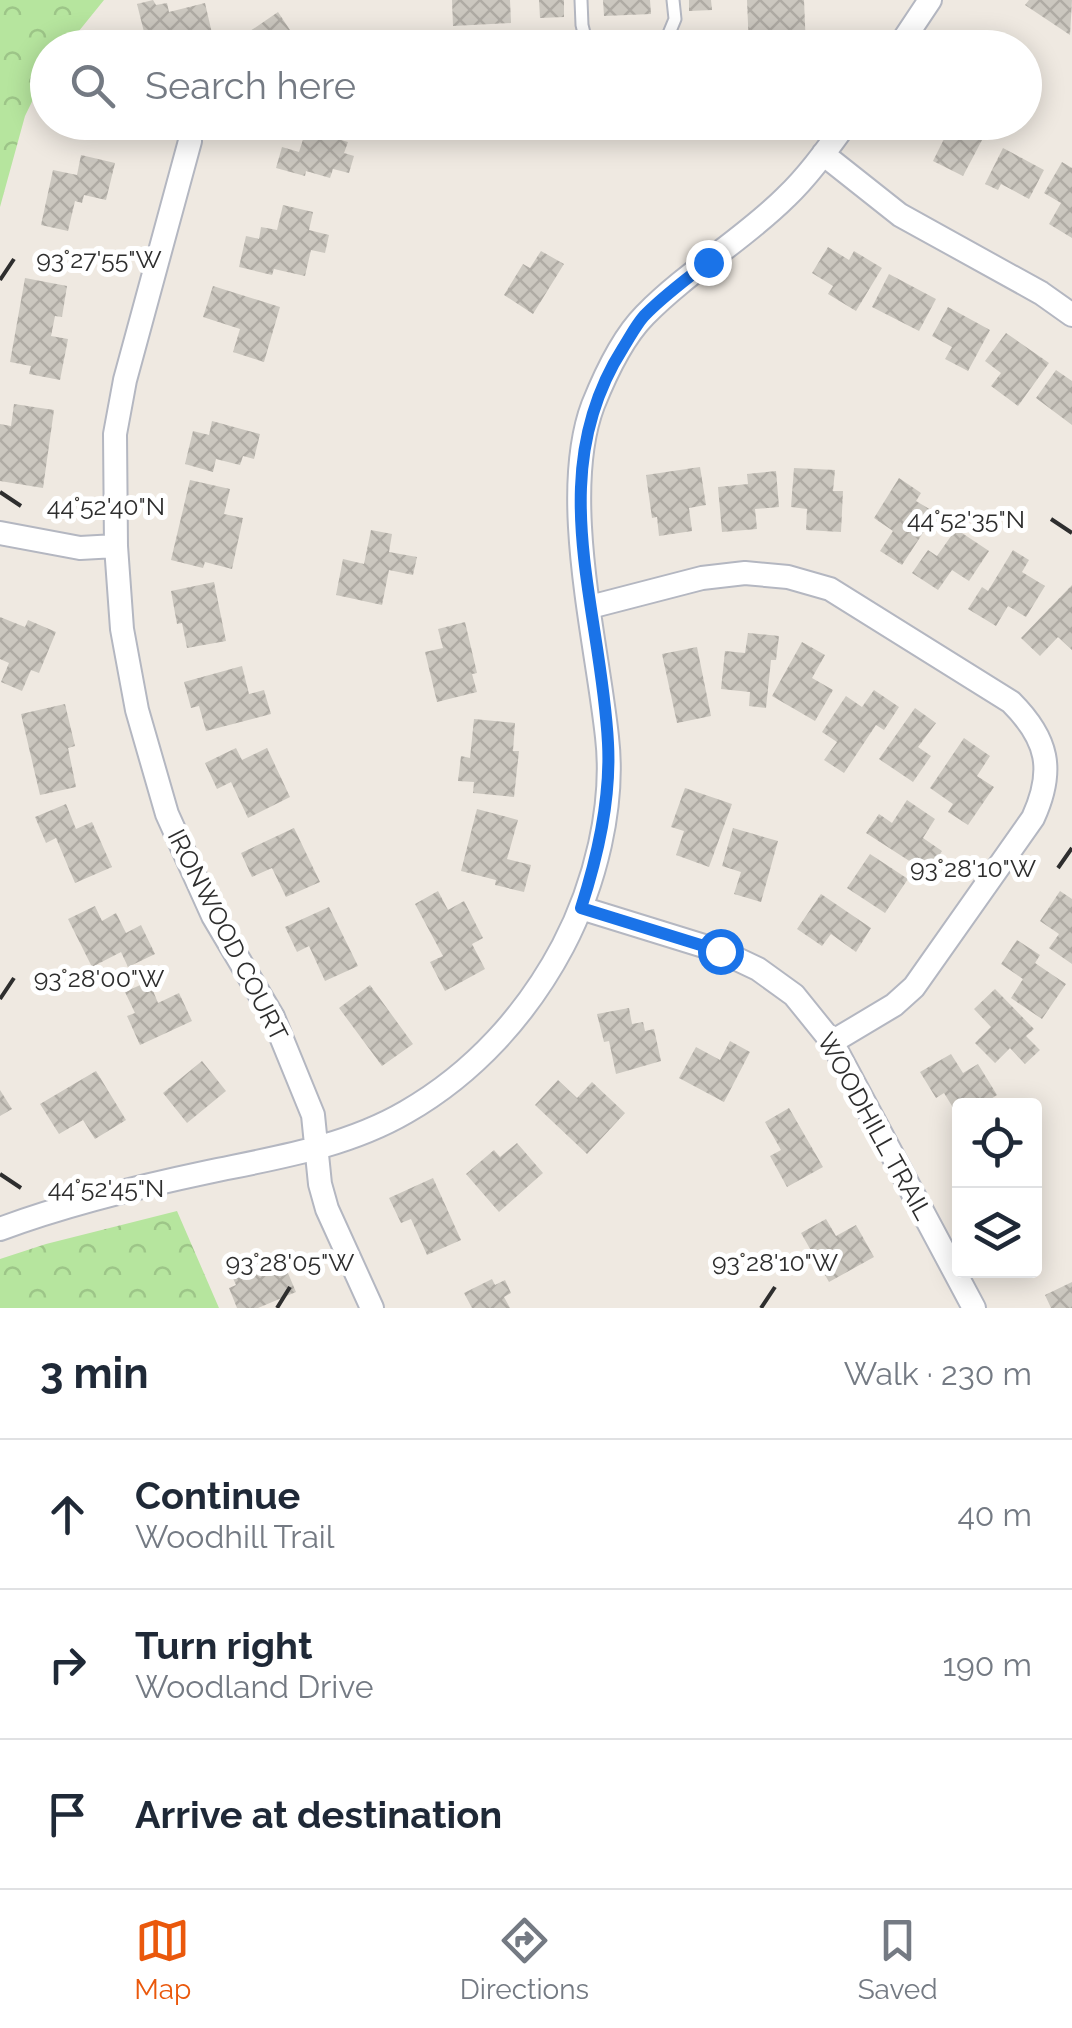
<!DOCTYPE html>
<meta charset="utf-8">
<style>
:root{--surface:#fff;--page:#f2f2f3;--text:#1f2937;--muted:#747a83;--line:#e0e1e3;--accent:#ea580c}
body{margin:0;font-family:Raleway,sans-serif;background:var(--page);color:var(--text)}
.controls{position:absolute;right:30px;bottom:30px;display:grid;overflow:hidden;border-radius:10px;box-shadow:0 5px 25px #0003}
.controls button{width:90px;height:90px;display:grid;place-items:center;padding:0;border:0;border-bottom:2px solid var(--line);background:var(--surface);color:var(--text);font:50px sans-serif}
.stop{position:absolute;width:30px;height:30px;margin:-22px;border:8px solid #1a73e8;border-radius:50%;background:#fff}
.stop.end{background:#1a73e8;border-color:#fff;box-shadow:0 2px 10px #0008}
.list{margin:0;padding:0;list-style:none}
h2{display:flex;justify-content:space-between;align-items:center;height:130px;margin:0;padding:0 40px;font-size:42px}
h2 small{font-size:32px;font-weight:400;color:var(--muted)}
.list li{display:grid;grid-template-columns:65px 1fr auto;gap:30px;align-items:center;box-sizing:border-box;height:150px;padding:0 40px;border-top:2px solid var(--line)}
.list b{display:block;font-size:38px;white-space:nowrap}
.list p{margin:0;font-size:32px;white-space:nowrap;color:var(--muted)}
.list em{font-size:32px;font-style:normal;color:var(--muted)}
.icon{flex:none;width:55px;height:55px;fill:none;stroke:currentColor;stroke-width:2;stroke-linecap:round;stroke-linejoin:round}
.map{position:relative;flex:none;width:1072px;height:1308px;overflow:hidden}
.search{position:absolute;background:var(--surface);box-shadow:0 5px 25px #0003;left:30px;right:30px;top:30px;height:110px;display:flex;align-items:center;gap:25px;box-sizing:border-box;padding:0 35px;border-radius:55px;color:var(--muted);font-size:38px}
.sheet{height:580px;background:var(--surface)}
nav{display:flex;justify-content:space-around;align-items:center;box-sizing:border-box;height:140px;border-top:2px solid var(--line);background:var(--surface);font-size:28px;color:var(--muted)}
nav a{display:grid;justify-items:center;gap:5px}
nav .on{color:var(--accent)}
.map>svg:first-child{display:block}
.forest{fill:url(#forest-crowns)}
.building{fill:url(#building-cross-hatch)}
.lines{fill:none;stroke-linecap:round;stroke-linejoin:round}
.lane-casing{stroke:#b4b7c1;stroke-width:15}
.street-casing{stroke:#b4b7c1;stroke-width:26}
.lane{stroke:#fff;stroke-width:11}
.street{stroke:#fff;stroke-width:22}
.route{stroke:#1a73e8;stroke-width:12}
.ticks{fill:none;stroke:#2e2e2e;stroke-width:4}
.labels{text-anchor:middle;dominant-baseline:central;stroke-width:10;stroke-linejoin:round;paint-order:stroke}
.street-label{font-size:25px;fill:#2e2e2e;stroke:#fff}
.ticks-label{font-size:25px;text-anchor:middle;fill:#2e2e2e;stroke:#fff;stroke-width:10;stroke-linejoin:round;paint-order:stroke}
</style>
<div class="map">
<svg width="1072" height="1308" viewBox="0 0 1072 1308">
<defs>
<pattern id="forest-crowns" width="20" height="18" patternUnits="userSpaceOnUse" patternTransform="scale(2.5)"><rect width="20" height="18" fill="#b6e59e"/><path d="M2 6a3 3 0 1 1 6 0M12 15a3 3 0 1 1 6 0" fill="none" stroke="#9dc588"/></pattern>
<pattern id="building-cross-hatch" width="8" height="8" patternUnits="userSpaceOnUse" patternTransform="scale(2.5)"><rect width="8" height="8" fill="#cbc7bf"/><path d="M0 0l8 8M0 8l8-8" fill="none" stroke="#afaba4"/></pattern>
</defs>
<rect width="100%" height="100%" fill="#efe9e1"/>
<path class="forest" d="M0,0H104L66,47L48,48L47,71L25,116L0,207Z
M177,1211L219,1308H0V1259L46,1244Z"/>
<path class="building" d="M153,0L156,5L167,3L169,12L205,3L214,42L189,47L188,43L148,48L137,4Z
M452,0H510L511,23L453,26Z
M539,0H564V17L540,18Z
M603,0H650L651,14L604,16Z
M689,0H711L712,10L689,11Z
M747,0H804L806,48H749Z
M1029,0H1072L1070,35L1025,5Z
M278,12L302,48H243L237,40Z
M72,122H101L86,137Z
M940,122L990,125L963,176L933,161L944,139L934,134Z
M306,130L348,142L344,153L354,156L349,173L333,169L330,178L306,171L305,176L276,168L282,147L299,152Z
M1003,148L1044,170L1029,199L1001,184L998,190L985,184Z
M81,155L115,163L106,200L84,195L82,203L75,201L68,231L41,225L53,170L77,175Z
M1062,162L1072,168V238L1049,224L1061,203L1044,193Z
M283,205L313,212L309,230L329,235L325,253L311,250L305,276L274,269L272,275L239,267L246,236L259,239L261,227L277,230Z
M828,247L849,260L854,251L882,268L856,311L828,294L833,286L812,273Z
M541,251L564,264L533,314L504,295L523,264L530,268Z
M889,274L936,299L919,331L872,307Z
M25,278L67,286L62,317L55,316L51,336L68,339L60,380L29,374L31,366L10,362Z
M213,286L280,307L264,362L233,352L240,329L203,317Z
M948,307L990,330L968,371L945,359L952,347L932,336Z
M1006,333L1049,363L1018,406L991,386L1001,373L985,361Z
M1056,370L1072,381V425L1036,398Z
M14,404L54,410L43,488L0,481V424L11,426Z
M212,421L260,434L254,459L243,456L240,465L216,459L213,472L185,464L193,431L209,435Z
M700,467L706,505L689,508L692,531L659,536L657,517L652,518L646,475Z
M794,468L835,470L833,491H843L841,532L806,530L807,509L791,507Z
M776,471L779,507L755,509L757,529L722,532L718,487L748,484L747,474Z
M899,478L921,493L916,501L936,513L902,565L880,551L893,531L874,518Z
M190,480L230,489L224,514L243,518L232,569L205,562L203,568L171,560Z
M956,529L989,551L969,581L952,570L938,590L912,573L928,550L937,556Z
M371,530L392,534L389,552L417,557L413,575L389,570L382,605L336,595L343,559L364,564Z
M1013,550L1029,560L1022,572L1045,586L1026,617L1008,606L996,626L968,609L982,587L988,591Z
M214,582L226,641L187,648L182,623L177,624L171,591Z
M1072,585V650L1058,637L1040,656L1021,638Z
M0,617L25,627L28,620L56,632L39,673L31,670L22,691L1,682L9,663L0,659Z
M465,622L477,673L472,674L477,692L437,702L425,652L443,648L438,629Z
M748,633L779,636L776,660H771L766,708L749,706L750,692L721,689L725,651L745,653Z
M802,642L825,655L812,678L833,690L815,721L772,696Z
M697,647L711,716L677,723L662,654Z
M242,666L249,694L264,690L271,714L206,731L199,706L191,708L184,682Z
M874,690L899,707L884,730L876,725L844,773L824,760L837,742L822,732L846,696L862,707Z
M65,704L75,746L68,748L76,787L40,795L21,714Z
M915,708L936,723L918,747L931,756L913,782L879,759Z
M474,719L515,723L513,751H519L514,797L473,793L474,782L458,781L461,756L470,758Z
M964,738L990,756L977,776L994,787L968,825L948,812L953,804L930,788Z
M236,748L242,760L267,748L290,797L248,818L231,782L217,789L205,763Z
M685,788L732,804L709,867L676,855L684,831L671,827Z
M907,800L935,819L923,838L942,851L928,873L866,833L879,814L892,823Z
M66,804L76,829L92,822L112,867L75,883L56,838L46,843L35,817Z
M477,809L518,820L507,859L531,865L524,892L495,885L496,880L461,871Z
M294,828L320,882L286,897L272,868L252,877L241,853Z
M733,828L778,841L761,902L734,894L741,872L722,866Z
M870,854L908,879L885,913L847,888Z
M438,891L448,910L464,901L483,938L472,944L485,969L445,991L430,962L443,956L415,904Z
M1060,891L1072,899V964L1049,948L1059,934L1040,921Z
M821,894L871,928L856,952L831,934L822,946L797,929Z
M95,906L102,921L116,913L126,933L141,925L155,954L128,967L121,952L92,967L68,919Z
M329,907L358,966L325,981L309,946L297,952L285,927Z
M1017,940L1040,955L1035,963L1066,984L1042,1019L1011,998L1023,979L1001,964Z
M149,981L158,1003L179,993L192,1021L140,1045L127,1016L135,1013L125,992Z
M370,985L413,1044L382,1066L339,1008Z
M995,989L1034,1029L1026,1036L1040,1050L1025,1064L1010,1048L995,1063L975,1043L991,1027L974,1009Z
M629,1008L632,1024L643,1022L645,1031L654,1029L661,1061L616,1074L609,1041L604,1042L597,1014Z
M730,1041L750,1052L724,1102L679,1078L696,1047L720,1060Z
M951,1054L963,1073L978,1064L997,1095L980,1106H960V1119L944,1093L936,1098L920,1072Z
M202,1061L226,1091L187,1123L163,1093Z
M96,1071L126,1120L95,1139L83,1120L59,1134L40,1104Z
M558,1080L577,1098L592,1082L625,1113L587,1154L535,1105Z
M0,1090L12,1109L0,1116Z
M789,1108L823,1167L787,1187L770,1156L781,1150L765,1122Z
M517,1143L543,1173L499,1212L466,1174L494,1150L500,1157Z
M433,1178L461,1240L427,1255L411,1219L401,1223L389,1198Z
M826,1219L836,1236L856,1225L874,1257L829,1282L801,1233Z
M256,1266L260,1276L285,1266L296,1292L258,1308H237L229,1288L236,1285L232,1276Z
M492,1279L495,1285L505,1280L511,1293L504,1297L510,1308H472L464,1293Z
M1072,1282V1308H1051L1045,1295Z"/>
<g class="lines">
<defs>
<path id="lane" d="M581,0L582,25L587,45L592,48
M663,48L675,19L673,0"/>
<path id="street" d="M898,48L930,0
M190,141L125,380L115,434L116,546L122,629L137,710L167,814L213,916L273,1017L313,1115L320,1184L327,1209L372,1308
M823,154L900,215L1041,293L1072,315
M0,533L80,548L116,546
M590,607L702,578L745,573L788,577L830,589L1011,702C1048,739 1055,770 1033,818L914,987L894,1005L832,1042
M581,908L720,951L758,969L794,995L832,1042L974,1308
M0,1229C67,1204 137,1187 208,1172C275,1158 346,1147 406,1112C474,1073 527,1014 563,946C595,885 615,806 607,737C597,642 559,495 593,405C605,375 623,337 645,315C688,271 743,240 786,197C809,175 828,148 847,122"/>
</defs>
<use href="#lane" class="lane-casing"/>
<use href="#street" class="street-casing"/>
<use href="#lane" class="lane"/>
<use href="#street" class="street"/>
</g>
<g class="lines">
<path class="route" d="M708,262C687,279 663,296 644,316C636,325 630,337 623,348C542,475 601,606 608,743C611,799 598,855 581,908L720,951"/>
</g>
<path class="ticks" d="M0,280L14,259M0,492L21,506M1051,519L1072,533M1058,868L1072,848M0,999L14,978M0,1174L21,1188M277,1308L290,1287M761,1308L775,1287"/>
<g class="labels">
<g class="street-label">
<text transform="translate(228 935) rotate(63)">IRONWOOD COURT</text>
<text transform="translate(875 1126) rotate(61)">WOODHILL TRAIL</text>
</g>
</g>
<g class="ticks-label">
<text x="99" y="268">93°27'55"W</text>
<text x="106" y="515">44°52'40"N</text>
<text x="966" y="528">44°52'35"N</text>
<text x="973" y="877">93°28'10"W</text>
<text x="99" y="987">93°28'00"W</text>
<text x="106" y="1197">44°52'45"N</text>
<text x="290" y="1271">93°28'05"W</text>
<text x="775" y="1271">93°28'10"W</text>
</g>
</svg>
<div class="controls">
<button><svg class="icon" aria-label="locate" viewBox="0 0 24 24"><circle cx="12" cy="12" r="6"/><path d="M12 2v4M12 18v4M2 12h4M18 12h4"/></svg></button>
<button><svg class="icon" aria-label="layers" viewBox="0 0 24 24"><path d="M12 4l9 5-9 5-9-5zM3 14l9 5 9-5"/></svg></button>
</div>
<div class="stop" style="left:720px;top:951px"></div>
<div class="stop end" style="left:708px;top:262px"></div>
<div class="search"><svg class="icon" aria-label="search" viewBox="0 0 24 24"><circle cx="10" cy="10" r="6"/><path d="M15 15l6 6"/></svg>Search here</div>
</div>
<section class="sheet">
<h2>3 min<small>Walk · 230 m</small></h2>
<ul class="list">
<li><svg class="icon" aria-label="ahead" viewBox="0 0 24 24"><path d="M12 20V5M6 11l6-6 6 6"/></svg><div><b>Continue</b><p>Woodhill Trail</p></div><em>40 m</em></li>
<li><svg class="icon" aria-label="right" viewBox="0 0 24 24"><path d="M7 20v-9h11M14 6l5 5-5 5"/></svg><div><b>Turn right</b><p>Woodland Drive</p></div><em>190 m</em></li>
<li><svg class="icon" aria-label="arrive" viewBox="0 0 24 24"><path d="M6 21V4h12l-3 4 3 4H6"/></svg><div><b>Arrive at destination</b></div></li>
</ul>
</section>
<nav>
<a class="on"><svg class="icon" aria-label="map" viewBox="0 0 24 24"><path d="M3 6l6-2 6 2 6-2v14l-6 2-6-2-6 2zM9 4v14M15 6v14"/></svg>Map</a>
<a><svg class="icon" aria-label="directions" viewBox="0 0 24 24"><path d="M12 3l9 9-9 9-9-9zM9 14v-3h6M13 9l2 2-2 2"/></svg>Directions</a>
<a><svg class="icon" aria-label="saved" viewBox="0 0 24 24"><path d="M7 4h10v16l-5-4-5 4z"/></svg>Saved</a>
</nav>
